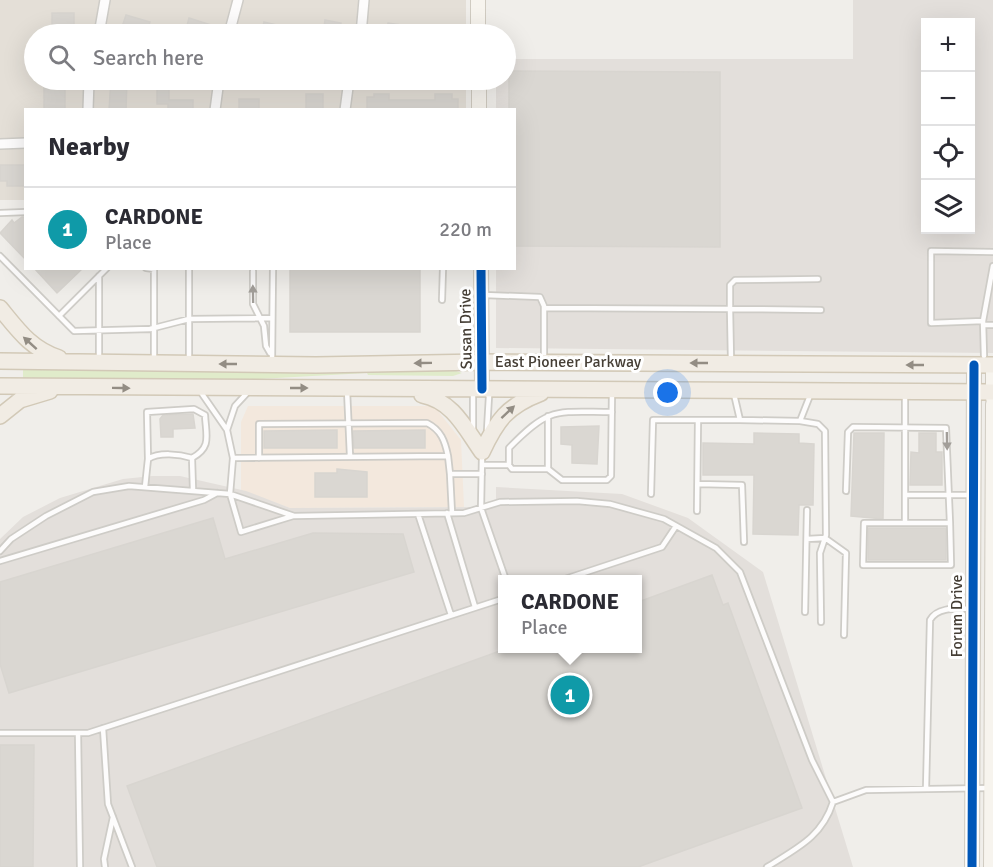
<!DOCTYPE html>
<meta charset="utf-8">
<style>
:root{--surface:#fff;--page:#f2f2f3;--text:#2b2b33;--muted:#7c7c81;--line:#e1e1e2;--accent:#827c75}
body{margin:0;font-family:Signika,sans-serif;background:var(--page);color:var(--text)}
.controls{position:absolute;right:18px;top:18px;display:grid;overflow:hidden;border-radius:0px;box-shadow:0 6px 24px #0002}
.controls button{width:54px;height:54px;display:grid;place-items:center;padding:0;border:0;border-bottom:2px solid var(--line);background:var(--surface);color:var(--text);font:30px sans-serif}
.you{position:absolute;left:668px;top:393px;width:21px;height:21px;margin:-15px;border:4px solid #fff;border-radius:50%;background:#1a73e8;box-shadow:0 0 0 9px #1a73e833}
.badge{display:grid;place-items:center;width:39px;height:39px;border-radius:50%;background:var(--accent);color:#fff;font-size:20px;font-weight:700}
.pin{position:absolute;translate:-50% -50%;border:3px solid #fff;box-shadow:0 2px 6px #0006}
.popup{position:absolute;left:498px;top:575px;width:144px;height:78px;box-sizing:border-box;display:grid;place-content:center;border-radius:0px;background:var(--surface);filter:drop-shadow(0 2px 4px #0005);font-size:20px;white-space:nowrap;color:var(--muted)}
.popup b{font-size:22px;color:var(--text)}
.popup::after{content:'';position:absolute;left:50%;top:100%;margin-left:-12px;border:12px solid transparent;border-top-color:var(--surface)}
.list{margin:0;padding:0;list-style:none}
h2{display:flex;justify-content:space-between;align-items:center;height:78px;margin:0;padding:0 24px;font-size:26px}
h2 small{font-size:20px;font-weight:400;color:var(--muted)}
.list li{display:grid;grid-template-columns:39px 1fr auto;gap:18px;align-items:center;box-sizing:border-box;height:84px;padding:0 24px;border-top:2px solid var(--line)}
.list b{display:block;font-size:22px;white-space:nowrap}
.list p{margin:0;font-size:20px;white-space:nowrap;color:var(--muted)}
.list em{font-size:20px;font-style:normal;color:var(--muted)}
.icon{flex:none;width:33px;height:33px;fill:none;stroke:currentColor;stroke-width:2;stroke-linecap:round;stroke-linejoin:round}
.map{position:relative;flex:none;width:993px;height:867px;overflow:hidden}
.search{position:absolute;background:var(--surface);box-shadow:0 6px 24px #0002;left:24px;top:24px;width:492px;height:66px;display:flex;align-items:center;gap:15px;box-sizing:border-box;padding:0 21px;border-radius:33px;color:var(--muted);font-size:22px}
.panel{position:absolute;background:var(--surface);box-shadow:0 6px 24px #0002;left:24px;top:108px;width:492px;height:162px;border-radius:0px}
.map>svg:first-child{display:block}
.residential{fill:#e4dfd7}
.commercial{fill:#f3e8dd}
.industrial{fill:#e3dfdb;fill-rule:evenodd}
.green{fill:#e0ebca}
.building{fill:#dad7d2;stroke:#d8d5d0;stroke-width:1.5}
.lines{fill:none;stroke-linecap:round;stroke-linejoin:round}
.lane-casing{stroke:#ceccc7;stroke-width:8}
.street-casing{stroke:#ceccc7;stroke-width:12}
.secondary-casing{stroke:#d0cbc1;stroke-width:16}
.primary-casing{stroke:#d2c9b7;stroke-width:18}
.lane{stroke:#fdfcfc;stroke-width:4.5}
.street{stroke:#fdfcfc;stroke-width:9}
.secondary{stroke:#f7f4ee;stroke-width:14}
.primary{stroke:#f1ece4;stroke-width:15}
.cycleway-casing{stroke:#fff;stroke-width:13}
.cycleway{stroke:#0057b8;stroke-width:9}
.oneway{fill:#a29e99}
.oneway2{fill:#938d84}
.labels{text-anchor:middle;dominant-baseline:central;stroke-width:6;stroke-linejoin:round;paint-order:stroke}
.street-label{font-size:16px;fill:#463f36;stroke:#fff}
</style>
<div class="map">
<svg width="993" height="867" viewBox="0 0 993 867">
<rect width="100%" height="100%" fill="#f0eeea"/>
<path class="residential" d="M0,0H466V34H34V80H466V109L26,110L25,200H0Z"/>
<path class="commercial" d="M248,406H434L461,440L464,507L290,508L241,490V422Z"/>
<path class="industrial" d="M853,0H993V353L496,348V269L514,268V110L496,109V80H506V59H853ZM926,22H970V230H926Z
M152,476H180L246,491L290,508L496,507V487L622,494L688,518L763,572L853,867H0V539L23,517L60,498L123,479ZM502,580H638V648H502Z"/>
<path class="green" d="M23,367L453,370L462,373L453,376L368,375L367,373L241,380L23,379Z"/>
<path class="building" d="M52,13H74V34H52Z
M126,15L150,22L146,34L120,33Z
M189,18L211,25L208,34L185,33Z
M325,20L341,23L339,34H323Z
M264,22L277,25L274,34H261Z
M388,23L414,27L413,34H386Z
M509,71L720,72V247L514,246V110H509Z
M48,80H65V110H44V86H48Z
M111,80H127L126,110H109Z
M157,88H169V100H193V110H168V104H157Z
M306,94H323V110H306Z
M374,94H389V100H435V94H452V99H458V110H367V97H374Z
M239,99H259V110H239Z
M0,165H26V186H7V181H0Z
M22,217H26V260L0,233L12,220L14,223Z
M34,268H83L57,293Z
M290,268H420V332H290Z
M193,414L195,428L173,429V437H161L160,419L163,415Z
M599,426L597,464L572,463V445L561,444V427Z
M337,430V448H264V431Z
M425,430V448H354L353,431Z
M754,433L799,434V443L814,444L813,505H799L798,535L753,534L754,475H703V443L754,444Z
M854,433H884L883,519L851,516Z
M919,433H936V452H942V485H910L911,452L919,453Z
M337,469L367,472V497H315V473H337Z
M213,518L225,559L313,533L403,534L414,572L9,693L0,664V582Z
M868,528H946V560H868Z
M712,575L723,605L728,603L802,808L638,867H157L127,786L508,648H638V602Z
M0,745H34L33,867H0Z"/>
<g class="lines">
<defs>
<path id="lane" d="M0,213L26,212
M0,256L74,331L150,329L189,319V268
M146,268L154,269V361
M253,271V304L264,326L266,346L270,353
M818,279L735,280L730,285V309L821,310
M484,295L540,297L544,306V360
M442,300L443,268
M544,308L730,309L731,360
M59,316L107,268
M983,321L931,323V251L993,252
M983,325H993
M984,356L983,321L993,266
M99,361V276
M189,362V319L272,318
M272,362L273,268
M347,390L350,456
M200,391L227,430L233,458L230,494L241,532L293,516
M485,392L489,396L487,430
M734,394L740,420L800,421L811,393
M612,412C555,412 550,406 509,448V465L512,469H548L562,480H607L611,476L612,392
M548,416V469
M800,421L818,424L825,431L826,535L820,553L821,622
M227,430L235,406L248,392
M473,431V394L475,393
M482,456L481,508L506,580
M233,458L448,456L450,474
M259,458V424L427,423C441,430 445,441 448,456
M148,459L147,412L194,409L205,415C206,436 212,447 192,458
M482,465H509
M698,484L742,485L744,542
M145,487L148,459C159,452 179,454 192,458L193,490
M846,491L848,432L853,427L946,428L950,523
M651,494L653,420H740
M905,495H971
M697,511L698,420
M447,513L475,607
M452,513L450,474H482
M418,514L451,615
M905,523H950L951,565H863L864,523H905V395
M807,539L825,538L846,553L844,635
M0,551L11,539L46,516L93,492L129,486L230,494L294,516L464,513L500,502L577,501L610,504L664,519L716,548L740,572L812,760L833,802C822,837 797,848 767,867
M0,561L204,500L217,493
M562,580L662,547L676,526
M805,612L807,510
M103,728L108,804L132,867
M0,733H88L502,599
M78,733L80,867
M926,789L930,620C938,606 958,609 972,609
M833,802L866,790L990,788
M105,867L104,859L113,817"/>
<path id="street" d="M99,34L105,0
M229,34L238,0
M361,34L364,0
M88,110L89,80
M215,110L219,80
M345,110L349,80
M0,144L26,143"/>
<path id="secondary" d="M478,0V34
M479,80V110
M481,268L482,389
M993,365V398
M972,867L974,365
M991,867L993,404"/>
<path id="primary" d="M0,308C18,330 31,349 59,358
M0,361L316,365L482,362L993,365
M0,386L993,392
M422,395C453,401 465,428 482,452C497,420 507,406 541,393
M0,416L20,400L50,391"/>
</defs>
<use href="#lane" class="lane-casing"/>
<use href="#street" class="street-casing"/>
<use href="#secondary" class="secondary-casing"/>
<use href="#primary" class="primary-casing"/>
<use href="#lane" class="lane"/>
<use href="#street" class="street"/>
<use href="#secondary" class="secondary"/>
<use href="#primary" class="primary"/>
<defs>
<path id="cycleway" d="M481,268L482,389
M972,867L974,365"/>
</defs>
<use href="#cycleway" class="cycleway-casing"/>
<use href="#cycleway" class="cycleway"/>
</g>
<defs><path id="oneway-solid" d="M-6-.8H1V-3.2L6.5 0L1 3.2V.8H-6Z" transform="scale(1.5)"/></defs>
<g class="oneway">
<use href="#oneway-solid" transform="translate(253 294) rotate(-91)"/>
<use href="#oneway-solid" transform="translate(947 441) rotate(89)"/>
</g>
<g class="oneway2">
<use href="#oneway-solid" transform="translate(30 343) rotate(-138)"/>
<use href="#oneway-solid" transform="translate(423 363) rotate(179)"/>
<use href="#oneway-solid" transform="translate(699 363) rotate(-180)"/>
<use href="#oneway-solid" transform="translate(228 364) rotate(-180)"/>
<use href="#oneway-solid" transform="translate(915 365) rotate(-180)"/>
<use href="#oneway-solid" transform="translate(121 388) rotate(1)"/>
<use href="#oneway-solid" transform="translate(299 388)"/>
<use href="#oneway-solid" transform="translate(508 412) rotate(-43)"/>
</g>
<g class="labels">
<g class="street-label">
<text transform="translate(466 329) rotate(-91)">Susan Drive</text>
<text x="568" y="362">East Pioneer Parkway</text>
<text transform="translate(957 616) rotate(-90)">Forum Drive</text>
</g>
</g>
</svg>
<div class="controls">
<button>+</button>
<button>−</button>
<button><svg class="icon" aria-label="locate" viewBox="0 0 24 24"><circle cx="12" cy="12" r="6"/><path d="M12 2v4M12 18v4M2 12h4M18 12h4"/></svg></button>
<button><svg class="icon" aria-label="layers" viewBox="0 0 24 24"><path d="M12 4l9 5-9 5-9-5zM3 14l9 5 9-5"/></svg></button>
</div>
<div class="you"></div>
<div class="pin badge" style="left:570px;top:695px;background:#0f9aa8">1</div>
<div class="popup"><b>CARDONE</b>Place</div>
<div class="search"><svg class="icon" aria-label="search" viewBox="0 0 24 24"><circle cx="10" cy="10" r="6"/><path d="M15 15l6 6"/></svg>Search here</div>
<section class="panel">
<h2>Nearby<small></small></h2>
<ul class="list">
<li><span class="badge" style="background:#0f9aa8">1</span><div><b>CARDONE</b><p>Place</p></div><em>220 m</em></li>
</ul>
</section>
</div>
